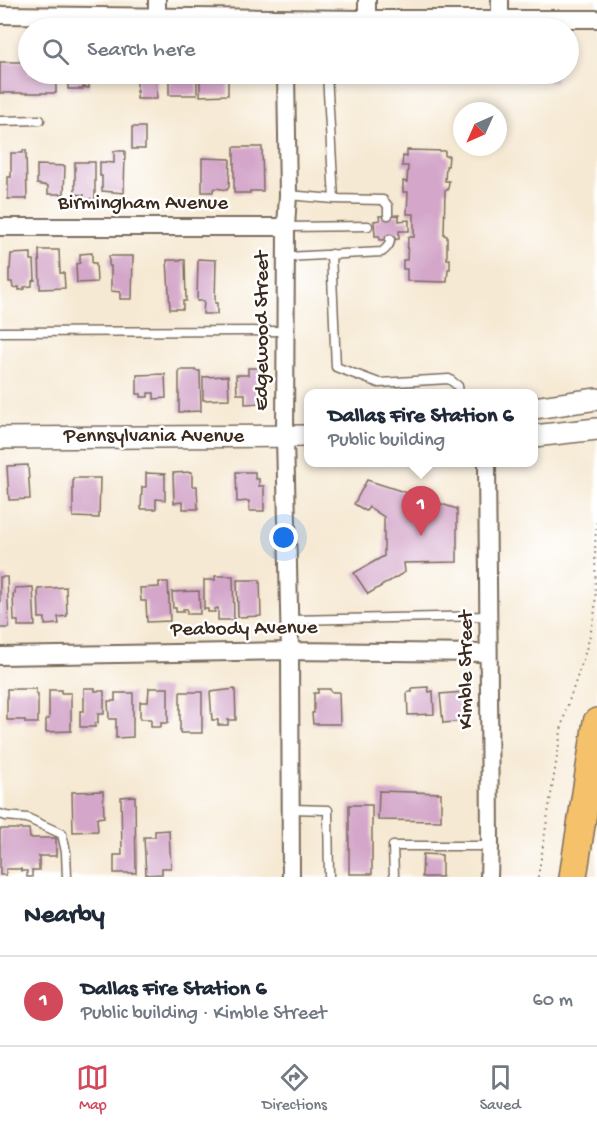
<!DOCTYPE html>
<meta charset="utf-8">
<style>
:root{--surface:#fff;--page:#f6f6f7;--text:#1f2937;--muted:#747a83;--line:#e0e1e3;--accent:#d1495b}
body{margin:0;font-family:"Gochi Hand",sans-serif;background:var(--page);color:var(--text)}
.compass{position:absolute;left:453px;top:102px;width:54px;height:54px;border-radius:50%;background:var(--surface);box-shadow:0 3px 9px #0003;rotate:225deg}
.you{position:absolute;left:284px;top:538px;width:21px;height:21px;margin:-15px;border:4px solid #fff;border-radius:50%;background:#1a73e8;box-shadow:0 0 0 9px #1a73e833}
.badge{display:grid;place-items:center;width:39px;height:39px;border-radius:50%;background:var(--accent);color:#fff;font-size:20px;font-weight:700}
.pin{position:absolute;translate:-50% -50px;filter:drop-shadow(0 2px 3px #0008)}
.pin::after{content:'';position:absolute;top:32px;width:21px;height:18px;background:inherit;clip-path:polygon(0 0,100% 0,50% 100%)}
.popup{position:absolute;left:304px;top:389px;width:234px;height:78px;box-sizing:border-box;display:grid;place-content:center;border-radius:12px;background:var(--surface);filter:drop-shadow(0 2px 4px #0005);font-size:20px;white-space:nowrap;color:var(--muted)}
.popup b{font-size:22px;color:var(--text)}
.popup::after{content:'';position:absolute;left:50%;top:100%;margin-left:-12px;border:12px solid transparent;border-top-color:var(--surface)}
.list{margin:0;padding:0;list-style:none}
h2{display:flex;justify-content:space-between;align-items:center;height:78px;margin:0;padding:0 24px;font-size:26px}
h2 small{font-size:20px;font-weight:400;color:var(--muted)}
.list li{display:grid;grid-template-columns:39px 1fr auto;gap:18px;align-items:center;box-sizing:border-box;height:90px;padding:0 24px;border-top:2px solid var(--line)}
.list b{display:block;font-size:22px;white-space:nowrap}
.list p{margin:0;font-size:20px;white-space:nowrap;color:var(--muted)}
.list em{font-size:20px;font-style:normal;color:var(--muted)}
.icon{flex:none;width:33px;height:33px;fill:none;stroke:currentColor;stroke-width:2;stroke-linecap:round;stroke-linejoin:round}
.map{position:relative;flex:none;width:597px;height:877px;overflow:hidden}
.search{position:absolute;background:var(--surface);box-shadow:0 3px 9px #0003;left:18px;right:18px;top:18px;height:66px;display:flex;align-items:center;gap:15px;box-sizing:border-box;padding:0 21px;border-radius:33px;color:var(--muted);font-size:22px}
.sheet{height:168px;background:var(--surface)}
nav{display:flex;justify-content:space-around;align-items:center;box-sizing:border-box;height:84px;border-top:2px solid var(--line);background:var(--surface);font-size:16px;color:var(--muted)}
nav a{display:grid;justify-items:center;gap:3px}
nav .on{color:var(--accent)}
.map>svg:first-child{display:block}
.building{fill:#d4a7ca}
.lines{fill:none;stroke-linecap:round;stroke-linejoin:round}
.service-casing{stroke:#7c6d5d;stroke-width:11}
.minor-casing{stroke:#7c6d5d;stroke-width:20}
.tertiary-casing{stroke:#7c6d5d;stroke-width:24}
.primary-casing{stroke:#7c6d5d;stroke-width:30}
.path{stroke:#7c6d5d;stroke-width:2;stroke-dasharray:1.5 4.5;stroke-linecap:butt}
.service{stroke:#fff;stroke-width:8}
.minor{stroke:#fff;stroke-width:16}
.tertiary{stroke:#fff;stroke-width:21}
.primary{stroke:#f5c16b;stroke-width:27}
.labels{text-anchor:middle;dominant-baseline:central;stroke-width:5;stroke-linejoin:round;paint-order:stroke}
.street-label{font-size:21px;fill:#3b2a1e;stroke:#fff}
</style>
<div class="map">
<svg width="597" height="877" viewBox="0 0 597 877">
<rect width="100%" height="100%" fill="#fff"/>
<filter id="ink" filterUnits="userSpaceOnUse"><feTurbulence type="fractalNoise" baseFrequency=".0167" numOctaves="2"/><feDisplacementMap in="SourceGraphic" scale="12" xChannelSelector="R" yChannelSelector="G"/><feConvolveMatrix kernelMatrix="1 2 1 2 8 2 1 2 1" color-interpolation-filters="sRGB"/></filter>
<filter id="wash" filterUnits="userSpaceOnUse"><feTurbulence type="fractalNoise" baseFrequency=".008" numOctaves="4" result="noise"/><feDisplacementMap in="SourceGraphic" scale="24" xChannelSelector="R" yChannelSelector="G"/><feGaussianBlur stdDeviation="1.35" result="paint"/><feColorMatrix in="noise" values="0 0 0 0 0 0 0 0 0 0 0 0 0 0 0 0 0 1.4 0 .05"/><feComposite in="paint" operator="in"/></filter>
<g filter="url(#wash)">
<rect width="100%" height="100%" fill="#f6e9d3"/>
<g id="blocks">
<path class="building" d="M22,51H28V74H56V93H0V62H22Z
M68,74H89V88L83,87V89H68Z
M137,74H156L157,99H137Z
M169,74H197V95H169Z
M200,74H228V95L200,96Z
M534,74H556L555,82L533,80Z
M132,127H145V149H132Z
M234,147H262L263,191H250V193H234Z
M23,150H26L27,199H8V177H11V153H23Z
M407,150L445,151V156H449L448,166H446L445,181H449L448,190H445L444,235L447,236V259H450V269H448L447,282L407,281V269H403V260H407L408,237H414V214H407L408,192H403V181L407,182L408,166H402L403,156L407,157Z
M114,151H125L124,193L102,191V176H100V162L114,163Z
M202,158L230,159L229,187L227,190L216,188L213,189V192H202Z
M75,162H95V199H84V195L75,194Z
M37,165L65,166L64,194H48V186L37,184Z
M399,215V221L409,220V231H399V239L380,240L379,236H375L374,221L380,220L379,216Z
M39,250H59L60,273H64L65,288L40,289Z
M31,253V260H34L35,280L32,281V286L24,287L25,289L19,290V287L13,288L12,282H9V269H10L11,254Z
M92,253V263H96L97,282L77,283L76,264L80,263V254Z
M109,256H133L132,299H120V292L111,291V266H109Z
M198,259L216,260L215,303H217V314H203L204,301H197Z
M167,260H185L186,301H183V309H170Z
M248,368H264V403L245,404V394H237L236,375H248Z
M179,370H196V371H200L201,411L179,412Z
M165,374L166,398L154,399V393H148V397H141V394H137V375Z
M228,376L229,399L203,400V377Z
M28,465L30,499L9,500L7,466Z
M192,472V486H197L198,509H183V502L174,503L173,473Z
M236,472H255V479H259V486H264V511H249V501L237,502Z
M146,473L165,474V500L156,499V509H141L142,487H146Z
M73,478H100L99,518L73,517Z
M367,480L457,509V562L404,563L405,572L368,594L354,573L384,556V517L369,507L366,511L354,504Z
M215,576H233L234,620H218V608L215,609V612H208V609H204V580H215Z
M0,577H7L9,628H0Z
M237,580H260L261,616L238,617Z
M159,582H168L170,621L147,622L146,601H141L140,588L159,587Z
M33,587L35,626H18V621H14L13,594H15V588Z
M66,587L67,616L58,617L59,624L45,625V618H39L38,589Z
M199,591L200,614H187V609H183L184,612H176V608H173L172,592Z
M428,687L429,692L433,691L434,714L408,715L407,692H412V688Z
M84,688H95V691H104V714H98V723H95V727H80V711H84Z
M149,688H168V723H161V727H151V719H140V702H148Z
M7,689H36V693L38,694V723H25V720H7Z
M235,689L236,720H228V725H218V720H212L210,692Z
M318,689H330L331,692H339L340,724H313L312,713H314V693H318Z
M49,690H61V693H71V731L46,732V719H49Z
M180,692H202V733H180Z
M464,692L467,721L443,723L440,694Z
M115,693H133V737L116,738V719H109L108,701H115Z
M103,791L104,817L97,818L98,831L73,832L72,792Z
M379,791L441,793V821L378,820Z
M135,796L136,873H114V855H122L121,797Z
M349,805H372V874H349Z
M0,829H29L30,838H56V856H39V870H32V877H27V871H21V869H6V875H0Z
M169,830L171,868H162V874L146,875L144,837H155V831Z
M423,854L442,855V877H422Z"/>
</g>
</g>
<g filter="url(#ink)">
<use href="#blocks" fill-opacity="0" stroke="#7c6d5d" stroke-width="1.5"/>
<g class="lines">
<defs>
<path id="service" d="M327,74L334,199
M0,121L40,120
M288,195L334,199L383,200L388,206V215
M286,227L368,226
M331,254L336,367L379,383L449,379L458,386L459,393
M286,257L382,252C387,248 390,245 390,239
M0,332L285,331
M290,620L490,616
M291,809L328,810L329,877
M0,814L6,816L27,818L62,834L66,852L67,877
M394,877L393,846H490"/>
<path id="minor" d="M0,15L367,19H597
M157,16V0
M500,18V0
M367,19V0
M286,74L288,195L286,227L285,437L290,651L291,877
M0,227H286
M487,462C489,590 489,718 490,846L489,877
M0,656L290,651L488,653"/>
<path id="tertiary" d="M534,408L597,399
M534,436L597,429
M0,438L308,436"/>
<path id="primary" d="M573,877L597,722"/>
</defs>
<use href="#service" class="service-casing"/>
<use href="#minor" class="minor-casing"/>
<use href="#tertiary" class="tertiary-casing"/>
<use href="#primary" class="primary-casing"/>
<path class="path" d="M538,877L562,725C572,686 590,649 595,609C597,579 593,550 597,521"/>
<use href="#service" class="service"/>
<use href="#minor" class="minor"/>
<use href="#tertiary" class="tertiary"/>
<use href="#primary" class="primary"/>
</g>
</g>
<g class="labels">
<g class="street-label">
<text x="143" y="204">Birmingham Avenue</text>
<text transform="translate(263 331) rotate(-90)">Edgewood Street</text>
<text x="154" y="437">Pennsylvania Avenue</text>
<text transform="translate(244 630) rotate(-1)">Peabody Avenue</text>
<text transform="translate(467 670) rotate(-90)">Kimble Street</text>
</g>
</g>
</svg>
<svg class="compass" viewBox="-18 -18 36 36"><path d="M0-13l5 13h-10z" fill="#e53935"/><path d="M0 13l5-13h-10z" fill="#747a83"/></svg>
<div class="you"></div>
<div class="pin badge" style="left:421px;top:536px">1</div>
<div class="popup"><b>Dallas Fire Station 6</b>Public building</div>
<div class="search"><svg class="icon" aria-label="search" viewBox="0 0 24 24"><circle cx="10" cy="10" r="6"/><path d="M15 15l6 6"/></svg>Search here</div>
</div>
<section class="sheet">
<h2>Nearby<small></small></h2>
<ul class="list">
<li><span class="badge">1</span><div><b>Dallas Fire Station 6</b><p>Public building · Kimble Street</p></div><em>60 m</em></li>
</ul>
</section>
<nav>
<a class="on"><svg class="icon" aria-label="map" viewBox="0 0 24 24"><path d="M3 6l6-2 6 2 6-2v14l-6 2-6-2-6 2zM9 4v14M15 6v14"/></svg>Map</a>
<a><svg class="icon" aria-label="directions" viewBox="0 0 24 24"><path d="M12 3l9 9-9 9-9-9zM9 14v-3h6M13 9l2 2-2 2"/></svg>Directions</a>
<a><svg class="icon" aria-label="saved" viewBox="0 0 24 24"><path d="M7 4h10v16l-5-4-5 4z"/></svg>Saved</a>
</nav>
